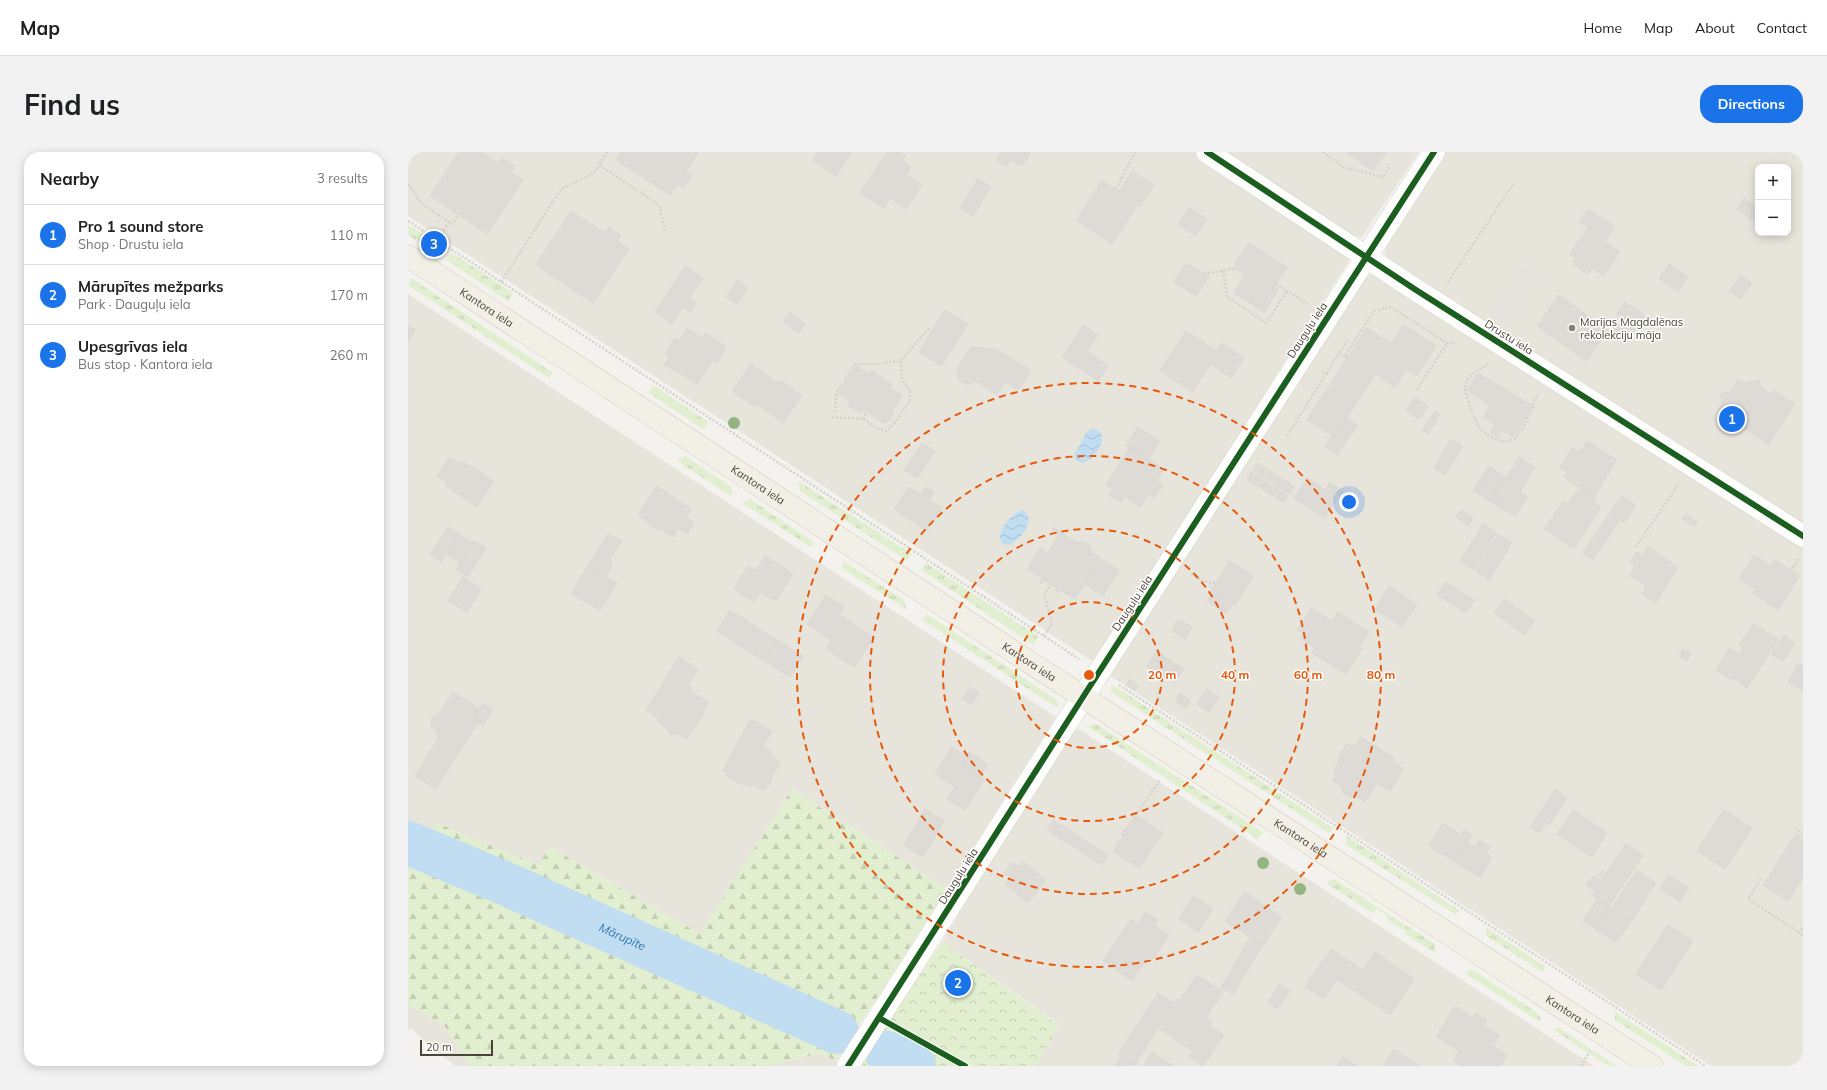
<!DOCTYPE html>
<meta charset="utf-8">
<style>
:root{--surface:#fff;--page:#f2f2f2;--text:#202124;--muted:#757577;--line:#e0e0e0;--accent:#1a73e8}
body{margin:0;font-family:Mulish,sans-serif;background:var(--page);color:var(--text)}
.controls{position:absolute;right:12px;top:12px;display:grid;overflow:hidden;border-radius:8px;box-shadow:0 2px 10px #0003}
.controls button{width:36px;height:36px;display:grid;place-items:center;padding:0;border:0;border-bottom:1px solid var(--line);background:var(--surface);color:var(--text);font:20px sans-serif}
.scale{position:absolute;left:12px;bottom:10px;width:73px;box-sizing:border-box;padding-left:4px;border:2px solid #4b4439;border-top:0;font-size:11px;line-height:14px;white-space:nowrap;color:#4b4439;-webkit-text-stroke:3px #fff;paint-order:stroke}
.you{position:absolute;left:941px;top:350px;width:14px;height:14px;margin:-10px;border:3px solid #fff;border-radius:50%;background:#1a73e8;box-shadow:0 0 0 6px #1a73e833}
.badge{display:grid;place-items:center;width:26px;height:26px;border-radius:50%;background:var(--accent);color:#fff;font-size:13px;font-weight:700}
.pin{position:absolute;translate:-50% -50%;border:2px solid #fff;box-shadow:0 1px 4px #0006}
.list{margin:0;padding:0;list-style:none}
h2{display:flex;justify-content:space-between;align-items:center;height:52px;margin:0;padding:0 16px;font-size:17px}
h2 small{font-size:13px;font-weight:400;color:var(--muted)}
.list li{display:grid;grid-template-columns:26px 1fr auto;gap:12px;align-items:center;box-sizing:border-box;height:60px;padding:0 16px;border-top:1px solid var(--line)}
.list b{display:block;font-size:15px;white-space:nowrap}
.list p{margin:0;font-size:13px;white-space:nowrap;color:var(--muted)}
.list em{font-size:13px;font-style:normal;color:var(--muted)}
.map{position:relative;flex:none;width:1395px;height:914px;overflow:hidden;border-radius:16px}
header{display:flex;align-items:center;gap:24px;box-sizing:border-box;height:56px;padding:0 20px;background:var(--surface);border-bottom:1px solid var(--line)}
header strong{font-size:19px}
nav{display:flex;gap:22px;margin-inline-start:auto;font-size:14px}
.intro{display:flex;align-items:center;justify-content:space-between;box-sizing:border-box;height:96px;padding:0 24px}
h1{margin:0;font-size:28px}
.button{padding:10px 18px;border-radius:16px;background:var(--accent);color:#fff;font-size:14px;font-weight:700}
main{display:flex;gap:24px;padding:0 24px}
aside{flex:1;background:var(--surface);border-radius:16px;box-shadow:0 2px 10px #0003}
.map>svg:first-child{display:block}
.residential{fill:#e7e4dc;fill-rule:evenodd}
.grass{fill:url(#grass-tufts)}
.forest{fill:url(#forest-firs)}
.park{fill:url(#park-crowns)}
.parking{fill:#e6e3df}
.water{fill:url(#water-waves)}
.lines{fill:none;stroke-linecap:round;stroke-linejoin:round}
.river{stroke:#c0ddf1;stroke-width:44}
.building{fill:#dedbd6;stroke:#dcd9d4}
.minor-casing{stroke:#d2d0cb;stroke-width:23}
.major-casing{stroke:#d6cebb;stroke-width:23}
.path{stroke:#d3d2cc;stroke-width:2.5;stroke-dasharray:2 2;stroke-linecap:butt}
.minor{stroke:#fdfdfc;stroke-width:22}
.major{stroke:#f2efe6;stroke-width:22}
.cycleway-casing{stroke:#fff;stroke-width:8}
.cycleway{stroke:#1b5e20;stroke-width:6}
.tree{fill:#96b382}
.ring{fill:none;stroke:#e8590c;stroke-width:2;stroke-dasharray:7 5}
.poi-dot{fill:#868178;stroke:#fff;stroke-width:1.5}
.labels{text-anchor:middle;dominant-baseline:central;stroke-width:3;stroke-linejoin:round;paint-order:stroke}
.street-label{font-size:11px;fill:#4b4439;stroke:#fff}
.poi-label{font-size:11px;fill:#4b4439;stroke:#fff;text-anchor:start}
.water-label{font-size:12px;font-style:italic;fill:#2e7ab2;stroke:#fff}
.centre{fill:#e8590c;stroke:#fff;stroke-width:2}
.ring-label{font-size:12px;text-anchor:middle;font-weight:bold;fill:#e8590c;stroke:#fff;stroke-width:3;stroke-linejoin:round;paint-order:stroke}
</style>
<header>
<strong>Map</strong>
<nav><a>Home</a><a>Map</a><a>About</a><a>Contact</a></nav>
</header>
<div class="intro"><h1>Find us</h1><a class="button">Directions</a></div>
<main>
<aside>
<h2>Nearby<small>3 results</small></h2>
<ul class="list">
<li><span class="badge">1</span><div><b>Pro 1 sound store</b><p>Shop · Drustu iela</p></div><em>110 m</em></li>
<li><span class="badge">2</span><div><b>Mārupītes mežparks</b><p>Park · Dauguļu iela</p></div><em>170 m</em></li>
<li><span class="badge">3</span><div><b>Upesgrīvas iela</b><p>Bus stop · Kantora iela</p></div><em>260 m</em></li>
</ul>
</aside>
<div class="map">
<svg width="1395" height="914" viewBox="0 0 1395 914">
<defs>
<pattern id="grass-tufts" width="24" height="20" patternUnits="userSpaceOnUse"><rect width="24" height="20" fill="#e1eecf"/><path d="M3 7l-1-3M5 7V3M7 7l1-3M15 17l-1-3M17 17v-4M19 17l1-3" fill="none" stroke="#c3cdb2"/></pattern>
<pattern id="forest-firs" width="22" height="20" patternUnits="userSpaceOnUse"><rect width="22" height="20" fill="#e1eecf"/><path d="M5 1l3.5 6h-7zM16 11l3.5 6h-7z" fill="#c3cdb2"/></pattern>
<pattern id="park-crowns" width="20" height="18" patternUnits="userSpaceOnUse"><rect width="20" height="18" fill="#e1eecf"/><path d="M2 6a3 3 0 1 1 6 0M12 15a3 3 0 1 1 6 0" fill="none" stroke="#c3cdb2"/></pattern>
<pattern id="water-waves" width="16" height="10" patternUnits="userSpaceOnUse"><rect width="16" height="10" fill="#c0ddf1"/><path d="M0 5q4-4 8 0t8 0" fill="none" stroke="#a6bfcf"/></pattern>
</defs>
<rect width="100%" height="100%" fill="#f4f2ee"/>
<path class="residential" d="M0,0H790L945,102L688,508L684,509L0,64Z
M816,0H1011L954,85L943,84Z
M1036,0H1395V376L985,112L978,103L976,92ZM1350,15H1380V81H1350Z
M969,120L1395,392V914H1303L701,523L957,125Z
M0,142L648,565L539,737L385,637L292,782L142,695L130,714L30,672L22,681L0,673Z
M663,578H672L1186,914H628L651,872L534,790Z
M0,852L36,873L63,914H47L2,876L0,879Z
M412,901L433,912L432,914H362Z"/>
<path class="grass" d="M0,73L19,85L13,92L0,83Z
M44,101L105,141L100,149L38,108Z
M3,126L145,221L141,226L0,133Z
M245,233L300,270L295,277L241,241Z
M277,304L323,335L325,341L323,344L269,309Z
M390,329L504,402L498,408L392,339Z
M342,347L407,391L403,395L334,351Z
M435,409L496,448L498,457L435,417Z
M518,411L630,484L626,493L513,418Z
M520,463L649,548L651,557L513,467Z
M703,532L925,676L921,681L703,540Z
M688,572L855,680L850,687L679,574Z
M939,684L1052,759L1047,762L937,692Z
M926,727L1027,792V801L997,782L998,780L979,767V764L969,757L965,761L918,731Z
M1079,776L1138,815L1134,820L1077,783Z
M1063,817L1128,860L1133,866L1132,869H1130L1057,821Z
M1207,860L1290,914H1278L1207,868Z
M1150,875L1208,914H1200L1146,878Z"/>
<path class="forest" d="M384,637L539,737L428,909L412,901L362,914H63L36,873L0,852V673L22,681L29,671L130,713L142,695L292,782Z"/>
<path class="park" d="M534,790L651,873L628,914H452Z"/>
<path class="parking" d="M1116,114L1133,124L1099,176L1082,165Z"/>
<path class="water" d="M683,277C712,277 675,330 666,303L678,281Z
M615,358C635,371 594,409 592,385C592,376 606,359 615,358Z"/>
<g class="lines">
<g class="river">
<path id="s1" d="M0,691L96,731L429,880"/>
<path d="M479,901L506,914"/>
</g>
</g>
<path class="building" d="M51,0H73L90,11L94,6L107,14L103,20L115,28L79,82L22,44Z
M213,0H291L278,19L284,23L275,36L270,32L262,43L208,8Z
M410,0H444L428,24L405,8Z
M479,0H492L498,4L494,9L503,15L499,23L514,33L498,57L482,46L476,56L452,41Z
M591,0H623L614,14L603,8L598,15L588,8L593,1Z
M938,0H979L965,19Z
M724,19L746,33L732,55L729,53L704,92L668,68L694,28L711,39Z
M570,26L583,35L565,64L552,56Z
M1336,46L1350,56L1348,71L1329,57Z
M781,55L799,67L788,84L770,73Z
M1180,57L1207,74L1197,90L1212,100L1196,124L1184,116L1180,122L1164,112L1168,106L1162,102L1180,75L1171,70Z
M163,59L196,80L200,75L213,83L209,89L221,96L185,151L128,113Z
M841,91L880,116L866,135L870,138L856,160L826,141L839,120L827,112Z
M778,111L801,125L788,144L766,130Z
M1261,112L1280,125L1270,140L1251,126Z
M277,114L295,126L281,146L288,151L282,160L275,155L264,172L247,160Z
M1333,123L1344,131L1333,147L1321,139Z
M329,128L340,136L329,152L318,145Z
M1151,143L1200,178L1178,209L1129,174Z
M1217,150L1237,164L1217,190L1204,181L1215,167L1208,162Z
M537,158L560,172L533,214L511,200Z
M382,160L397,172L390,181L375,169Z
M0,173L8,178L0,190Z
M675,173L690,183L679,199L700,214L690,229L654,205Z
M996,173L1028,194L1008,224L998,217L987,235L968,222L926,285L899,268L959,176L983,192Z
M279,177L294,186L298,181L318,195L309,211L305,208L289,232L256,212L262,204L257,202L267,186L271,189Z
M778,179L809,199L814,191L836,206L823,226L802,212L784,240L752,218Z
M563,195L587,197L623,218L610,238L597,230L589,243L568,229L558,233L551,228L549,217Z
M343,212L370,231L372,228L394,244L375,271L349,252L347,255L324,239Z
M448,214L460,222L463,218L485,233L482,236L494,244L484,259L485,262L481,268L476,271L454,257L452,261L440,253L442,249L431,241Z
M1070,221L1125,254L1105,285L1095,278L1090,285L1082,280L1087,272L1075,265L1082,253L1059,238Z
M1330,228L1336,231L1351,228L1353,236L1363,242L1365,238L1387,252L1360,293L1330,271L1319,273L1317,262L1310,258L1314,252L1312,242L1322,240Z
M1007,245L1020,254L1011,267L998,259Z
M1027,259L1032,262L1020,282L1014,278Z
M938,266L951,274H949L944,281L946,282L944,281L930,301L931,304L917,294L924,284L926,285Z
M730,275L752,289L740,307L718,294Z
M1043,287L1055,294L1037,323L1026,316Z
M1179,289L1209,308L1186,345L1156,325L1160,320L1152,315L1164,296L1172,300Z
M514,291L527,299L509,326L496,318Z
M722,295L756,317L748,329L755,333L746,346L740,342L732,355L716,344L713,350L701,343L705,337L698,333Z
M42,305L52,312L54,309L86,329L69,355L38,334L40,331L29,324Z
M1111,305L1127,315L1122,322L1107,312Z
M849,311L886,334L881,342L844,318Z
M1107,312L1123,323L1102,355L1086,344Z
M1081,314L1098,325L1089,340L1071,329Z
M843,320L880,344L876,351L839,327Z
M900,326L917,338L922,330L935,339L916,366L886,346Z
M1071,329L1089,340L1083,350L1065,339Z
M249,334L283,357L278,365L286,370L279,382L270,376L265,385L251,376L250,378L230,363Z
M501,335L513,343L518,335L526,340L521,348L534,356L519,379L486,357Z
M1173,337L1188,346L1186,351L1193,355L1166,396L1136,377L1155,349L1160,352L1168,340L1170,341Z
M1112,340L1120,345L1107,364L1099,359Z
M1086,344L1101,354L1098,360L1083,350Z
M1214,344L1228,353L1216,371L1202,361Z
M1053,358L1065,366L1060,374L1048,365Z
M1202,361L1212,368L1196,391L1186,384Z
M1278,362L1290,370L1286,375L1274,366Z
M1075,372L1088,381L1066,418L1052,409Z
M40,375L51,382L33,410L22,403Z
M645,375L669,391L675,389L682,393L683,400L692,406L667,447L651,437L649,441L647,439L649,436L637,428L634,432L632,430L634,426L619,417L632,396L640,401L651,382L644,378Z
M51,382L63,390L66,389L51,413V410L39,402Z
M200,382L214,389L201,409L205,412L198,425L180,414Z
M1090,382L1104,390L1081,428L1068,419Z
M1186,384L1196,391L1185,407L1175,401Z
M67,389L78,396L60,425L48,418Z
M1240,395L1270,415L1248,451L1234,442L1239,434L1222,424L1227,414L1222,411L1229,400L1235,403Z
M1346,403L1363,414L1367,408L1391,424L1370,458L1345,441L1347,437L1331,427Z
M357,404L385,422L367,449L352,440L346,450L326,437L340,414L348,419Z
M692,406L711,418L695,444L676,432Z
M822,409L845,424L827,453L803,438Z
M180,414L209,431L192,458L163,442Z
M55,425L73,437L59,460L40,449Z
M1037,430L1066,448L1058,461L1029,443Z
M981,434L1009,453L994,475L967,457Z
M806,439L825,451L818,462L799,449Z
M418,443L436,455L431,463L438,467L423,488L399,472Z
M1096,447L1127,469L1117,483L1086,461Z
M903,456L924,469L930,460L961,480L951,495L954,496L938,522L904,501L907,496L893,487L896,482L889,478Z
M322,458L369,488L356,509L309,479Z
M438,467L466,486L446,515L418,497Z
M770,467L784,475L777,487L764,479Z
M1345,472L1370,487L1339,536L1328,527L1326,529L1308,518L1322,496L1332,502L1335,496L1331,493Z
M1376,483L1387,491L1375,509L1363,502Z
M369,488L395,504L382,525L356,509Z
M1275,497L1283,501L1279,509L1271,504Z
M748,499L768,512L759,526L739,514Z
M271,505L290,517L280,533L285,541L301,550L296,558V562L278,587L270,582H262L258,575L250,570L251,567L238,558Z
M768,512L776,517L766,531L759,526Z
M1390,512L1395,515V539L1380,530Z
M722,527L730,533L727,539L718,533Z
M561,535L571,540L564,553L554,547Z
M799,537L811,545L801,560L789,552Z
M45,540L71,557L65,567L70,570L28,637L7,624L30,587L29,579L23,575L24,566L31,562Z
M772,541L783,549L778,557L767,549Z
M75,551L85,557L75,573L65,567Z
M343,567L364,579L355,594L364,600L362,603L373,610L362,628L364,629L356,639L345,632L343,635L336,632L335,633L319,624L320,622L314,619Z
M953,585L986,606L984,609L996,617L982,639L969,631L957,650L947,643L941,645L935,641L934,635L924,628L928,623L926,617L931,611L930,606L938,593L943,592L946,595Z
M544,595L558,604L553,613L576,628L557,658L539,647L547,635L527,622Z
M561,600L580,612L572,625L553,613Z
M1147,637L1159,646L1141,673L1129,665Z
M517,657L536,669L515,705L496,693Z
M1165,658L1199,681L1183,705L1149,682Z
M1316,658L1344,676L1317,717L1289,699Z
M729,664L755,681L731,716L705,699Z
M1129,665L1138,671L1132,681L1122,675Z
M645,668L700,703L694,713L639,678Z
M1035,671L1053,683L1056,678L1064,683L1047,710L1021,694Z
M1388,682L1395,686V726L1380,749L1355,733Z
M1071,688L1082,695L1078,702L1084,705L1072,725L1047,710L1060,691L1067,695Z
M1218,692L1235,703L1201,754L1185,744L1187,739L1178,733L1185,724L1193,729L1195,726L1191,723L1194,718L1198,721Z
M615,709L638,728L620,751L597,732L601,726L596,721L605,710L611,715Z
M1229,718L1248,731L1223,769L1204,756Z
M1261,723L1275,732L1266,746L1252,737Z
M1275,732L1281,736L1271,750L1266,746Z
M837,740L874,765L855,793L817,769Z
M785,744L805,757L790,780L771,767Z
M1190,747L1201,754L1186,776L1175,769Z
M1201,754L1223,769L1208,791L1186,776Z
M738,760L750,768L747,774L761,783L745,807L741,804L724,829L695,809L723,767L730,772Z
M1260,773L1285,789L1253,838L1228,822Z
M842,785L855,793L825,842L813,836Z
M923,797L955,818L967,800L1006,827L982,863L929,827L916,847L897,835Z
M789,823L815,840L798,866L772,848Z
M872,832L882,839L869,857L860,851Z
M750,841L766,851L769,847L804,870L802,874L816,883L795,914L781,904L785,899L750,876L727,913L710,902Z
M1047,854L1065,866L1068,861L1079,868L1076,873L1092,884L1085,894L1099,903L1092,914H1054L1046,908L1051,899L1028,884Z
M986,897L1012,914H975Z
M744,900L765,914H735Z
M713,905L726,913L725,914H707Z
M935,905L949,914H929Z"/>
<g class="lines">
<defs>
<path id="minor" d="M799,0L1008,138L1395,384
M440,914L675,545L1026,0"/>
<g id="major">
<path id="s2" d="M0,104L675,545L1244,914"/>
</g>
</defs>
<use href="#minor" class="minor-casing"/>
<use href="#major" class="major-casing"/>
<path class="path" d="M199,0L191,13L251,53L257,80
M915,0L935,15L975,25L981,15
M0,32L14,52L41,70L45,72L51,63
M708,37L727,0
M0,69L671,507
M29,88L41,70
M815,119L819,145L858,171L879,139
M796,122L829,116L838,122
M93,130L153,37L186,21L191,13
M1040,130L1105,32
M868,132L900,152
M937,204L931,201L940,187
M939,206L937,204L966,159L983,155L1039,191H1047
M1080,212C1072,217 1058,223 1057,235C1056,240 1067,269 1071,275C1078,284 1097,294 1107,286C1113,281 1122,262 1126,254L1125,250L1130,243
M918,222L931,201
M1009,238L1039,191
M427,260L428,242L447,212H472L493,208
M424,265L455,267L471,277L478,279L485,273L502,249V239L494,227L493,208L521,176
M455,267L459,260
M879,284L918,222L912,218
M1228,395L1271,331
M1383,419L1391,406
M783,422L795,429L808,431
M636,484L644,471L636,444L643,432
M711,533L1298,914
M1387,676L1395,681
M714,683L752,628
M1353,727L1340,747L1395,783
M1391,781L1395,774
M1173,914L1181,901"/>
<use href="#minor" class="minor"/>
<use href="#major" class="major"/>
<defs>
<path id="cycleway" d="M799,0L1008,138L1395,384
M471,866L557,914
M440,914L675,545L1026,0"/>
</defs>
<use href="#cycleway" class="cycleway-casing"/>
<use href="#cycleway" class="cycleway"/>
</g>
<g class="tree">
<circle cx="326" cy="271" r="6"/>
<circle cx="855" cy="711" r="6"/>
<circle cx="892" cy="737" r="6"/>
</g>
<g class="ring">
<circle cx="681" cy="523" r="73"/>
<circle cx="681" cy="523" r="146"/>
<circle cx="681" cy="523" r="219"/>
<circle cx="681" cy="523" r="292"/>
</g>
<circle class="poi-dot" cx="1164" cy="176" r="4"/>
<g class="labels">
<g class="street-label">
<text stroke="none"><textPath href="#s2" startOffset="94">Kantora iela</textPath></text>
<text transform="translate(899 178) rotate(-57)">Dauguļu iela</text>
<text transform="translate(1101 185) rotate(32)">Drustu iela</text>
<text stroke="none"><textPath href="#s2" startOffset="418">Kantora iela</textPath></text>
<text transform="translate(724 451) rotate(-57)">Dauguļu iela</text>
<text stroke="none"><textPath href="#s2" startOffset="742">Kantora iela</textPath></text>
<text stroke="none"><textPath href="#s2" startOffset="1066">Kantora iela</textPath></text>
<text transform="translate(550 724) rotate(-58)">Dauguļu iela</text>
<text stroke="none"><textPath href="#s2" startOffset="1390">Kantora iela</textPath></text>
</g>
<g class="poi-label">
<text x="1172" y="170">Marijas Magdalēnas<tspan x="1172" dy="13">rekolekciju māja</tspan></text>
</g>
<g class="water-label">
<text stroke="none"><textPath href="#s1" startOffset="234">Mārupīte</textPath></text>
</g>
</g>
<circle cx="681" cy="523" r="6" class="centre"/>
<g class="ring-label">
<text x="754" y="527">20 m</text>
<text x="827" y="527">40 m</text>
<text x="900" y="527">60 m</text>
<text x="973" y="527">80 m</text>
</g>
</svg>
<div class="controls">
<button>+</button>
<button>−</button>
</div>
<div class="scale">20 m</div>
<div class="you"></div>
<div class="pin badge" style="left:1324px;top:267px">1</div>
<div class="pin badge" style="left:550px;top:831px">2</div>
<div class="pin badge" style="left:26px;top:92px">3</div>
</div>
</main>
